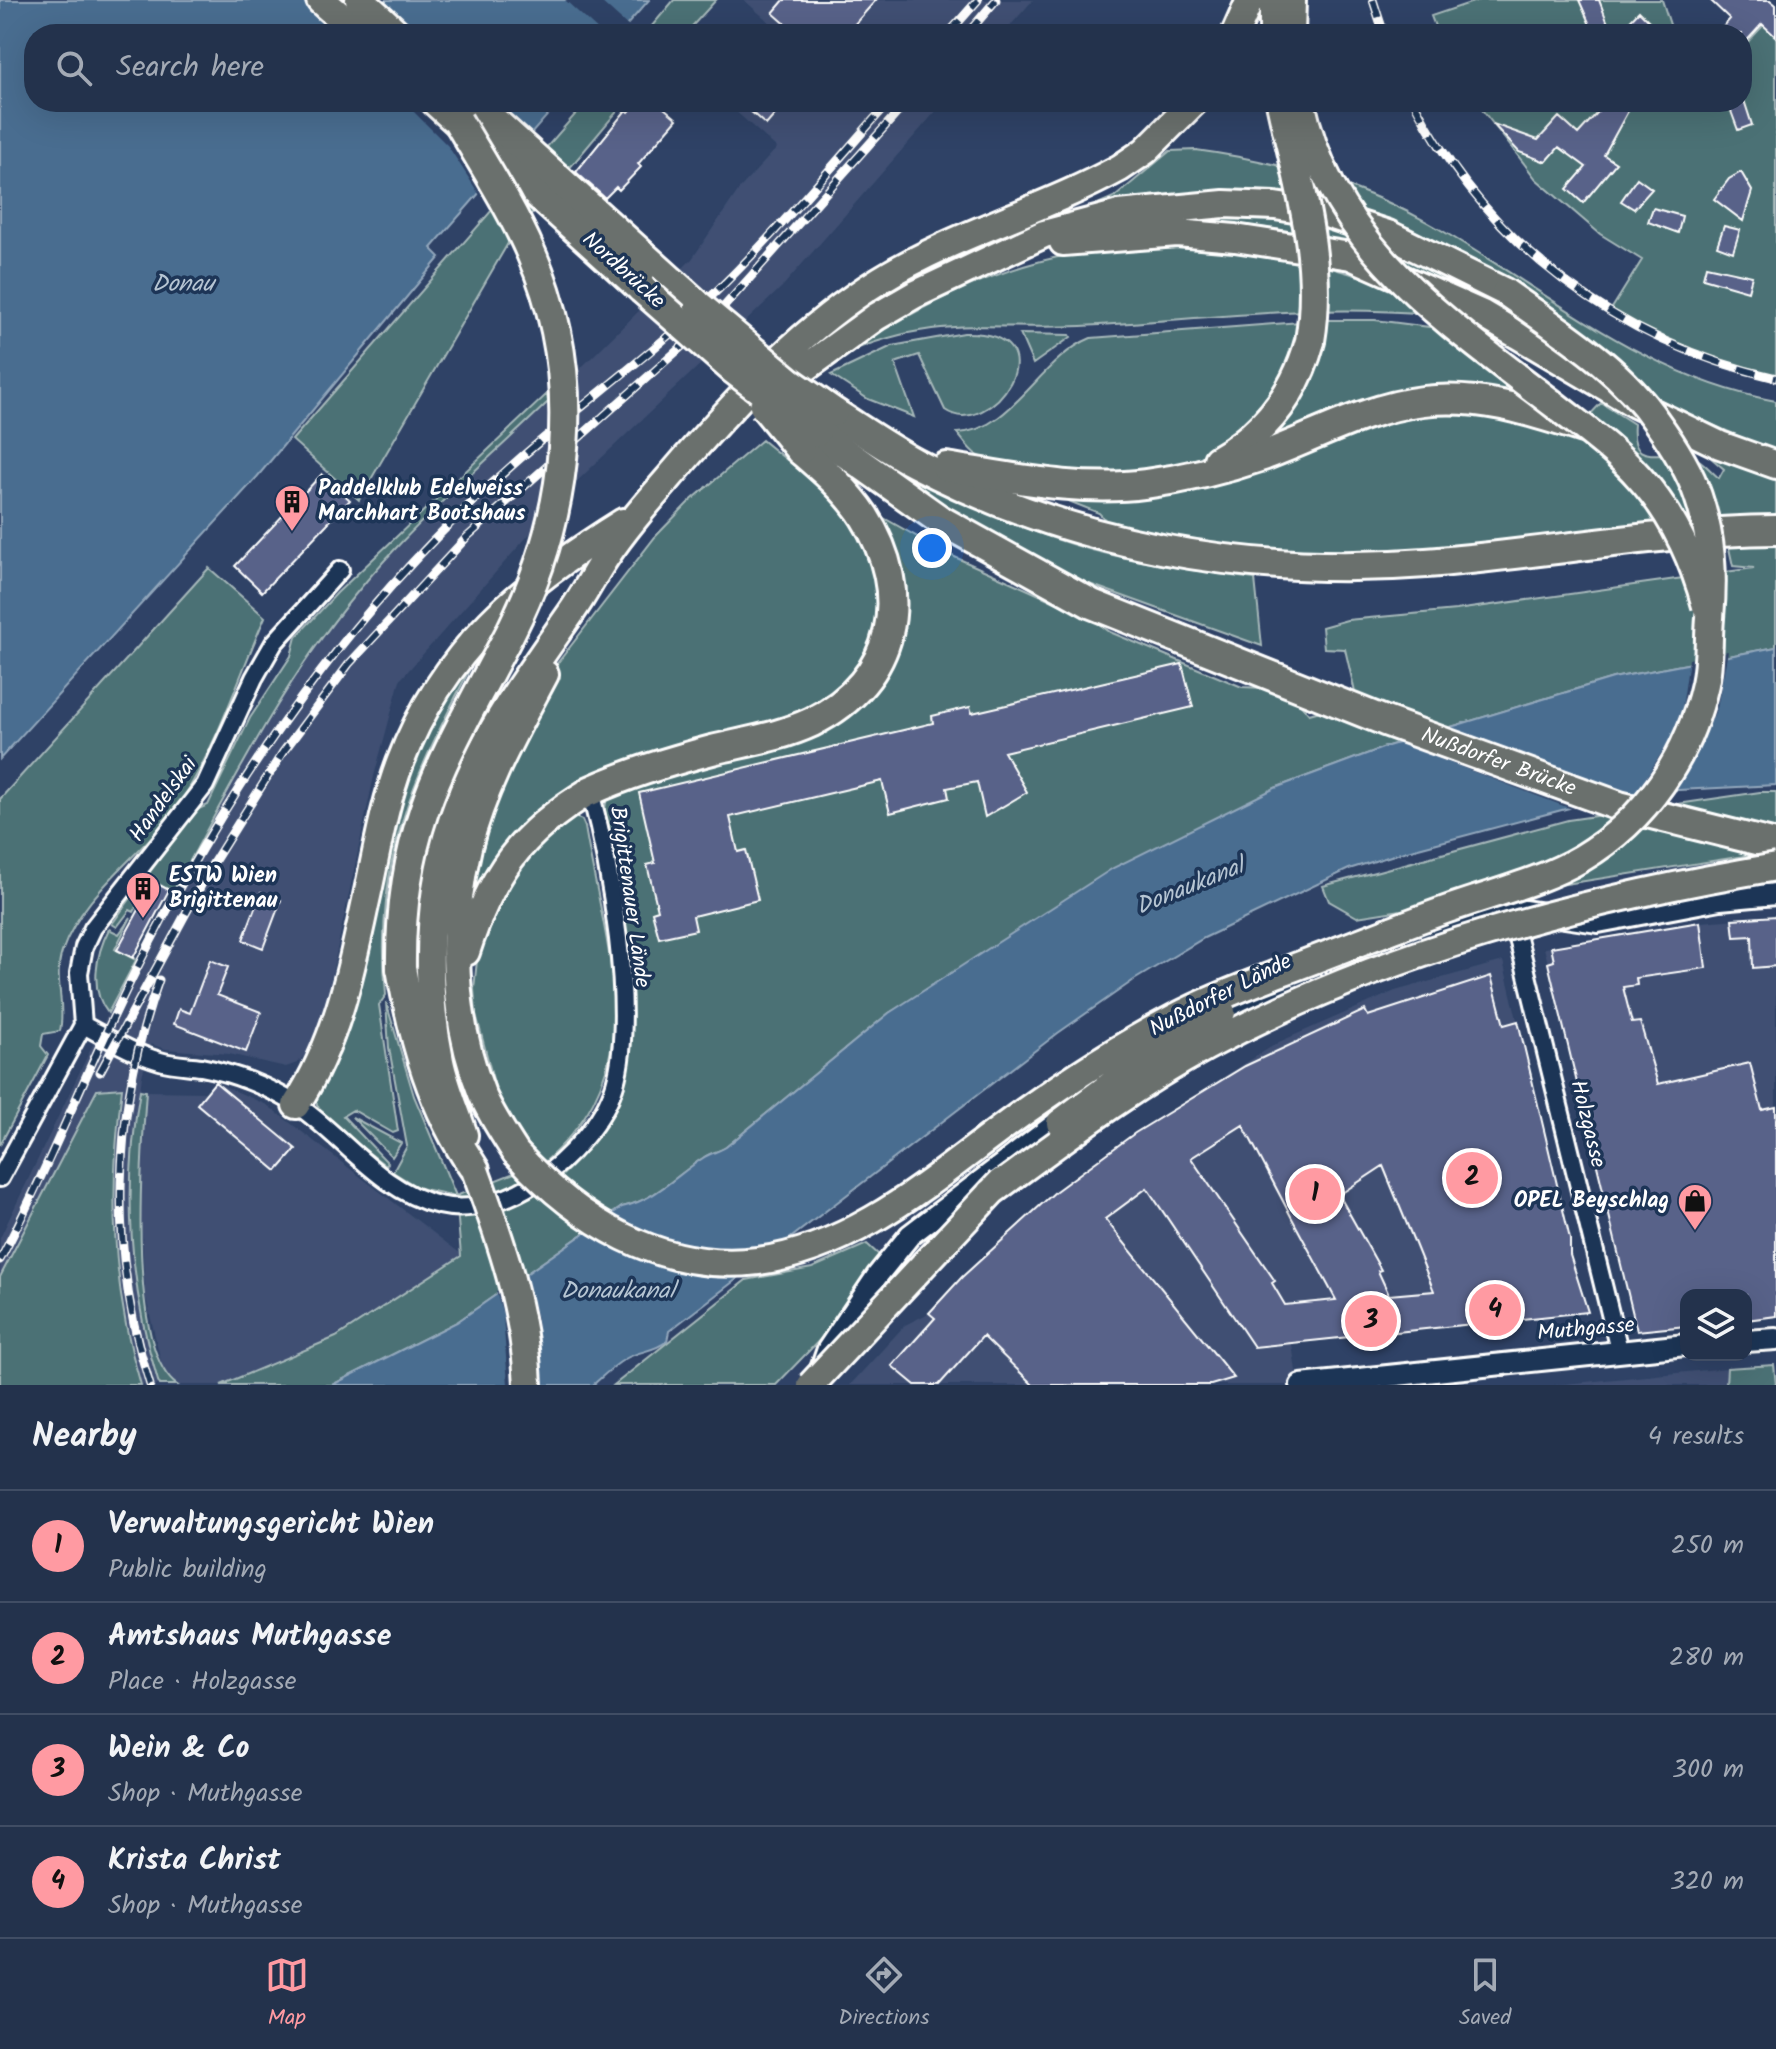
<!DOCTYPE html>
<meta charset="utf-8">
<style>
:root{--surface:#23324c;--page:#2f3e56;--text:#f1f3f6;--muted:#a3aab5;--line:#404d64;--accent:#ff9aa2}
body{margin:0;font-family:Kalam,sans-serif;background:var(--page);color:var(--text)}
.controls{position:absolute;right:24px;bottom:24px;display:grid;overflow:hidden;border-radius:16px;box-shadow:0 8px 32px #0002}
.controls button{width:72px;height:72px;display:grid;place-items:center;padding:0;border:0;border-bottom:2px solid var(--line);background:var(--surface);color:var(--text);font:40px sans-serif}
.you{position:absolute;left:932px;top:548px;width:28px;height:28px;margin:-20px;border:6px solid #fff;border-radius:50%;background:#1a73e8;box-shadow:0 0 0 12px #1a73e833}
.badge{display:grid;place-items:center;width:52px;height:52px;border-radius:50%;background:var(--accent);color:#111;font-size:26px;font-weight:700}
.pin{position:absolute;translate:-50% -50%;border:4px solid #fff;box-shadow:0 2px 8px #0006}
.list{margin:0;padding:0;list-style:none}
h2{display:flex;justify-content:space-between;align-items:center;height:104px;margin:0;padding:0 32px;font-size:34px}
h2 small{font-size:26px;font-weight:400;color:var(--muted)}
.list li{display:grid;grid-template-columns:52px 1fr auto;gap:24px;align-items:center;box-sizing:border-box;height:112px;padding:0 32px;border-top:2px solid var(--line)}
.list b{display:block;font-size:30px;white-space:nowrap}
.list p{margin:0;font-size:26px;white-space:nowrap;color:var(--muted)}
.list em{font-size:26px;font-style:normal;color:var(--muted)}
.icon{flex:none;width:44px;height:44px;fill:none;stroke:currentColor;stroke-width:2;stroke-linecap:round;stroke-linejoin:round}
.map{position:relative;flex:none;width:1776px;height:1385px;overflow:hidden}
.search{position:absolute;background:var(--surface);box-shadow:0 8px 32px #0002;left:24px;right:24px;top:24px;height:88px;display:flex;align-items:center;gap:20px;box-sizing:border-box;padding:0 28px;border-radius:32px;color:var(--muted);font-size:30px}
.sheet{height:552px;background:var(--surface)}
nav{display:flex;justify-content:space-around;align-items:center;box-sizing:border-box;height:112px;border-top:2px solid var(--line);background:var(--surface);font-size:22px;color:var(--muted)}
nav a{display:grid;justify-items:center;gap:4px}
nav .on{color:var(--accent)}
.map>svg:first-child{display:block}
.built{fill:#3f5073}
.green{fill:#4c7174;stroke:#a6b8ba;stroke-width:2}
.water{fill:#496d90;stroke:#92a7bc;stroke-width:2}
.pier{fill:#2f4266}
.building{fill:#586289;stroke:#fff;stroke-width:2;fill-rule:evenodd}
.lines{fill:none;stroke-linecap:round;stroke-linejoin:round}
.minor-casing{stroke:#fff;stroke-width:22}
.tertiary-casing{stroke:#fff;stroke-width:26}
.trunk-casing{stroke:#fff;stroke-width:32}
.motorway-casing{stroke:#fff;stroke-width:34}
.minor{stroke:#1d3557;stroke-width:16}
.tertiary{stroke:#1d3557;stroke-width:20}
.trunk{stroke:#6a706d;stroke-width:26}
.motorway{stroke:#6a706d;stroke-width:28}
.rail-casing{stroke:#fff;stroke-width:9}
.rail{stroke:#1d3557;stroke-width:6;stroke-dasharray:18;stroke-linecap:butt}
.trunk-bridge-casing{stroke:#fff;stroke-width:32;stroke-linecap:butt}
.motorway-bridge-casing{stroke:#fff;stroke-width:34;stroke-linecap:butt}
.trunk-bridge{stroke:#6a706d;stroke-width:26}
.motorway-bridge{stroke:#6a706d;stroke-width:28}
.labels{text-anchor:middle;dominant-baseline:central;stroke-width:7;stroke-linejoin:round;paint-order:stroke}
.street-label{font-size:22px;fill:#fff;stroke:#1d3557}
.poi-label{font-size:22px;font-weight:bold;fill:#fff;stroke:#1d3557;text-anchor:start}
.water-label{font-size:24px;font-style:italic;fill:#b6c5d3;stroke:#1d3557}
</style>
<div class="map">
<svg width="1776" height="1385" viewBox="0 0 1776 1385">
<rect width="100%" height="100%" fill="#2f4266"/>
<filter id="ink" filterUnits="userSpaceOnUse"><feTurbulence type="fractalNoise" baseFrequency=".0125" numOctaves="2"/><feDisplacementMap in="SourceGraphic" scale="16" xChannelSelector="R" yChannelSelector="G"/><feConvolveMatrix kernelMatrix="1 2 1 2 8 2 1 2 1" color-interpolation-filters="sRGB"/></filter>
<g filter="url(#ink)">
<path class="built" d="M744,0H1033L1003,34H775L778,30Z
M725,102H944L782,287L574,484L400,680L374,776L326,1002L311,1049L297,1063L286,1067L229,1054L165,1049L151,1044L142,1076L132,1153L148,1350L160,1385H141L123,1310L114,1238L115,1149L122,1088L97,1090L0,1277V1238L108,1013L260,730L311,652L379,566L692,259L740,188L777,148Z
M1776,916V1316L1746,1320V1295H1686L1557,996L1544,948L1700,922Z
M1503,961L1570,1239V1256L1588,1312L1292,1344L1298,1385H850L905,1325L929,1313L962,1277L1056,1191L1135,1133L1279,1042L1395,991Z
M215,1082L267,1105L461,1254L460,1258L320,1345L221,1385H177L164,1374L145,1294L140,1191L146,1091L206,1092Z
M1776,1365V1385H1555L1727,1368Z"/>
<path class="green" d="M674,0H716L685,34H645Z
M1479,0H1662L1673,34H1438L1431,16Z
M1776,12V378L1672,346L1609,313L1642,260L1600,234L1536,179L1476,102H1742V48Z
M586,102H625L511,238L359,500L292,440Z
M1196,150C1277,161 1355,182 1427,222C1542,286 1643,378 1776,401V452C1739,436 1701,421 1665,403C1553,349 1454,277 1334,242C1272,223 1206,222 1142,223C1164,220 1187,215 1209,214C1315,207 1416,255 1504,308L1520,286L1410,228L1352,208L1247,194L928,276L927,272L1061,213L1068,217L1116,196L1170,151Z
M1166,244C1263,247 1344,267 1434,303L1428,314C1312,303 1197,320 1081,326C986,330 935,314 842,355C914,310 989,269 1073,254C1104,248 1135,247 1166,244Z
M1328,320H1375L1437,328L1510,391L1477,389L1261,446L1292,364C1279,390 1247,432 1221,447C1160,481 1085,479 1018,466C1004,463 990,462 977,455C969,450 963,440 957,433C1013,431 1039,359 1091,338Z
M964,333C1068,331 990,442 945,410L919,355L895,363L914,417L868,399L831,375L892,346Z
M1020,334L1070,335L1071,337L1033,364Z
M547,394L548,402C483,465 411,525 354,596C280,686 229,790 173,892L151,881L134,912L130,910L117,927L112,924L194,811L208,805L250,718L291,656L296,637L337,593Z
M1601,403L1634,424C1630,470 1661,448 1688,455C1701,458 1710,471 1719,478L1724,469L1697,446L1679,444L1673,432L1776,476V516L1690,520L1406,552L1329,554L1201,544L1110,525L1099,513L1046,492L1079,494L1372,423L1455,409L1538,426L1567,439Z
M762,440C786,461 816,479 836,503C868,543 894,610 865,657C852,679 834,693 814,708L572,789C512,824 501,851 466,907L473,860L534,703L556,665L655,537L688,503Z
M884,464C949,495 1022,532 1092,550C1146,564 1200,572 1255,579L1262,646L1081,581L930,500Z
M875,513L948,554L1091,618L1110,632L1242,687L1288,689L1309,714L1357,701L1345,649L1324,648L1322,627L1347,620L1456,610L1754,568L1733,566L1727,539L1776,542V647L1613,678L1388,746L1275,788L889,1013L726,1147C718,1152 710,1153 703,1158C674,1177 657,1199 622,1207L457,1322L332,1385H221L336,1337L461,1256L456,1196L419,1188L393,1172L407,1146L389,1048L386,1002L414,1096L456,1196L517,1172L476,1014L474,989L479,941L522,856L572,816L582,820L585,827C606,955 656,1067 541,1165L556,1181C673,1079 625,941 605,809L607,795L757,750L890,658Z
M209,568L265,617C239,676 219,740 185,795C150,851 84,888 62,952C53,978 66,1004 60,1031L43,1034L41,1046L48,1055L0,1145V799Z
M483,643C419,769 373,847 386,995L379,1005L398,1131L393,1133L353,1110L343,1116L388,1163L386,1166L323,1117L314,1098L340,1053L351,1021L398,806L424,727Z
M1760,792H1776V851L1357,917L1329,901L1323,886L1568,820Z
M131,917L115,949L136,960L108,1013C89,990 96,954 109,929L119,934Z
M122,1088C109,1189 111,1287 141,1385H0V1277L97,1090Z
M140,1090L146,1091C142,1151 126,1349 177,1385H160L158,1381C129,1287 123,1187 140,1090Z
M352,1117L401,1143L392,1157Z
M867,1244L891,1266L776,1385H614L746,1280L812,1268Z
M1774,1365L1776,1385H1726L1727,1368Z"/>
<path class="water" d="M0,0H649L619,34H34V102H559L431,248L440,257L257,477L0,759Z
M1776,647V785L1659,791L1573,807L1407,851L1349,869L1204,938L1134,980L1058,1033L669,1331L667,1341C654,1352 640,1350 625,1359C613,1366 603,1376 593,1385H332L457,1322L622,1207C657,1199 674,1177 703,1158C710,1153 718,1152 726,1147L889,1013L1113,868L1275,788L1388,746L1613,678Z"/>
<path class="pier" d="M565,0H599L630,28L624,34H602Z
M404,102H497L535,136L481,197L448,146Z
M1728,651L1717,708L1699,749L1672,794L1577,811L1392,741L1445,725L1604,786L1635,795L1670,739L1682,708L1689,659Z
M525,1271L537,1319L542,1385H508L503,1315L496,1291Z"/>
<path class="building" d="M784,0H876L846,34H797L773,13Z
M1579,0H1599L1612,34H1594Z
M1710,0H1770L1776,5V37L1762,24L1742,46V34H1717L1730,19Z
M1639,11L1662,34H1617Z
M1743,97L1752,125L1738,130L1728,103L1742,102Z
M638,102H657L677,119L638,164L641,167L619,190L616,187L605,198L576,172L626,110L629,112Z
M740,102H786L766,125Z
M1607,102H1633L1604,155L1616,163L1583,203L1567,189L1586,167L1559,147L1546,162L1519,152L1493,124L1538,140L1559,117L1578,134Z
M1741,172L1752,191L1743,221L1714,199L1729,179Z
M1637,178L1652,189L1634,209L1621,201Z
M1653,208L1682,216L1678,233L1648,222Z
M1724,226L1740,230L1733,252L1717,246Z
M1706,266L1752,276L1748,291L1703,278Z
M322,474L350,500L262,592L235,566Z
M1182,664L1193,707L1004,752L1027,792L985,817L977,782L947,788L949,798L890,813L882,781L730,817L738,852L746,850L758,900L693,916L696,930L659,938L652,912L658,910L647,865L655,863L639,793L933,723L932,716L970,707L972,713Z
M154,882L169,890L133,958L117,950Z
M261,892L281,900L263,948L243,940Z
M1776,916V966L1753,968L1752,936L1734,937L1732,919Z
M1700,922L1706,968L1636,978L1637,985L1623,987L1632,1023L1640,1022L1658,1084L1750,1063L1762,1110L1776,1107V1316L1746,1320V1295H1686V1326L1637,1331L1548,963L1554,961L1551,947Z
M210,960L228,967L217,995L261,1012L246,1052L174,1024L179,1009L190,1013Z
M1491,976L1504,1025L1518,1021L1570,1239V1255L1588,1312L1254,1347L1147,1188L1105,1219L1234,1378L1211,1385H1033L983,1336L939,1385H915L892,1366L935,1318L929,1313L962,1277L1056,1191L1135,1133L1245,1066L1365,1010L1368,1016ZM1243,1125L1295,1224L1336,1300L1285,1305L1272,1283L1275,1281L1191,1158ZM1383,1166L1411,1234L1434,1291L1389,1295L1378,1271L1381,1270L1339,1195Z
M215,1082L296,1149L277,1171L197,1104Z"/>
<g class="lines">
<defs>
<path id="minor" d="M1513,918L1619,1350
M83,1025C108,1038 132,1053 160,1061C174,1065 187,1065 201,1067C233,1073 270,1087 297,1105C344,1137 381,1192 439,1205C472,1213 509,1200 536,1182C568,1160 604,1122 615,1084C636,1011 610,865 590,791
M0,1178L83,1025L79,973L84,947L93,928L205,785L254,678L274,643L340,570"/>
<path id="tertiary" d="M1211,1028L1293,984L1384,948L1511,909L1598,922L1720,899L1776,894
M1746,1341L1776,1339
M821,1369L828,1349L877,1276L910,1235L1071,1112
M1301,1385L1686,1345"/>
<path id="trunk" d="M1235,34L1250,0
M1291,34L1292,0
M1063,242L1177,233L1235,238L1351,256L1482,314L1635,404L1720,445L1776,465
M771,393L876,317L914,295L1044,234L1119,214L1224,204L1275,206L1326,214L1388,234L1505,292
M466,952C491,875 519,833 590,791
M296,1105C336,1043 350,976 365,905C376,857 383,808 400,763C443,649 523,584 623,522
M464,1135C456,1111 445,1086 440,1061C428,1002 426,934 437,875C456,772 513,696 571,613C584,595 593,576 605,558C629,522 658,491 686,458C745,391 804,327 880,280C955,234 1043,210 1120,168L1145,151L1194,102
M516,1153C504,1134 491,1115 482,1094C452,1020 449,925 468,847C483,786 516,729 545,674"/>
<g id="motorway">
<path d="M321,0L359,34"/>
<path d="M360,0L397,34"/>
<path d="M1274,0V34"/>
<path d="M436,102L642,289"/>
<path d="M473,102L699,306"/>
<path d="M833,412C860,429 887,448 915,463C1073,546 1250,577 1426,563C1543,554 1658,531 1776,530"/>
<path id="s1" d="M816,432L940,520L1092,604L1385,721L1619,806L1776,845"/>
<path d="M1218,460C1265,433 1296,393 1310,341"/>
<path d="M946,467C1011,477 1079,493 1145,484C1184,479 1225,469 1263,456C1315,437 1366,408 1423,401C1479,394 1530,411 1583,428"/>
<path d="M590,791C629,773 670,761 712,750C745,742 780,737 812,722C897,680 913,593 864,516C847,490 823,470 800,450"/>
<path d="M401,968C414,1042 432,1107 475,1170"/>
</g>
</defs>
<use href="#minor" class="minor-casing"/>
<use href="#tertiary" class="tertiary-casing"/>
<use href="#trunk" class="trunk-casing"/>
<use href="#motorway" class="motorway-casing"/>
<use href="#minor" class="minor"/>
<use href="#tertiary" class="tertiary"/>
<use href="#trunk" class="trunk"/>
<use href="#motorway" class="motorway"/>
<defs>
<path id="rail" d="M1373,0L1384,34
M948,34L978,0
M967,34L996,0
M1414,102C1488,245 1619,343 1776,378
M100,1072L212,865L283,752L349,664L467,537L713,319L907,102
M0,1260C41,1183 73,1103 110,1024C167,902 237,781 319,674C384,588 461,507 544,438C588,401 633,367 676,329C754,260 820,180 889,102
M150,1385C108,1253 112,1110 159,980"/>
</defs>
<use href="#rail" class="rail-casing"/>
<use href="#rail" class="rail"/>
<defs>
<path id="trunk-bridge" d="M1301,102C1331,247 1447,322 1556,406C1585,429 1615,450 1639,477C1672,513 1693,559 1706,606
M1060,1123L1163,1046L1222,1012
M516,1153C578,1221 661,1273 758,1261C860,1248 940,1172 1021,1114C1070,1079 1121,1046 1174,1018C1208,1000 1243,987 1279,973C1336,952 1391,929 1448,909C1493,893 1541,882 1582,858C1646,820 1689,756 1705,684C1710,662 1708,640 1710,618C1714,575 1712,537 1698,496C1689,469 1672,443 1656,421C1619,366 1558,330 1505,292
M475,1170C501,1241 525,1309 528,1385
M990,1193C1060,1142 1130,1088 1206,1047C1382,952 1580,900 1776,867
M811,1385L1001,1182"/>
<path id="motorway-bridge" d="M1281,102C1298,182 1324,258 1310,341
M642,289L733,369L816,432
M699,306L790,382L833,412
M764,406L800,450
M401,968C399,823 446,756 510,633C570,515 585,376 531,253C511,207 483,164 458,121"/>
</defs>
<use href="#trunk-bridge" class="trunk-bridge-casing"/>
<use href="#motorway-bridge" class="motorway-bridge-casing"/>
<use href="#trunk-bridge" class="trunk-bridge"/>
<use href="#motorway-bridge" class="motorway-bridge"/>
</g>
</g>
<defs>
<symbol id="building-pin" viewBox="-11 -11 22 30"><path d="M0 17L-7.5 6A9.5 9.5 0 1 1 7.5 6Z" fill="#ff9aa2" stroke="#1d3557"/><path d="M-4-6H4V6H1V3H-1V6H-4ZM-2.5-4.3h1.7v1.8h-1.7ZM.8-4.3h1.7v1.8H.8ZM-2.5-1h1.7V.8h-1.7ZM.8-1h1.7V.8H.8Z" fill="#111"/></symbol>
<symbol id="shop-pin" viewBox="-11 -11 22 30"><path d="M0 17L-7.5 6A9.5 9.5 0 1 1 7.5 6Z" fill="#ff9aa2" stroke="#1d3557"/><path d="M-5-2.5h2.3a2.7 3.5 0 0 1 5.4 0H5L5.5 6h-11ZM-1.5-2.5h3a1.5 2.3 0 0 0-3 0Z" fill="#111"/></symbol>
</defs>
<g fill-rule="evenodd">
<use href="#building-pin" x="272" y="482" width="40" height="54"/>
<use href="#building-pin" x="123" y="869" width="40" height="54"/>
<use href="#shop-pin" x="1675" y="1181" width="40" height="54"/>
</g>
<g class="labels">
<g class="street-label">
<text transform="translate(623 271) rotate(42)">Nordbrücke</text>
<text stroke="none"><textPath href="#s1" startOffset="762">Nußdorfer Brücke</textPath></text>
<text transform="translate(164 800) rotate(-54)">Handelskai</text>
<text transform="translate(629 897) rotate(82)">Brigittenauer Lände</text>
<text transform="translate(1221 996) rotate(-27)">Nußdorfer Lände</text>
<text transform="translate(1587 1124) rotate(76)">Holzgasse</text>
<text transform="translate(1586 1330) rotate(-5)">Muthgasse</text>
</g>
<g class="poi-label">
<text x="318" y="489">Paddelklub Edelweiss<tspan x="318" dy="25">Marchhart Bootshaus</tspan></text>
<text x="169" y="876">ESTW Wien<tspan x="169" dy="25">Brigittenau</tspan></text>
<text x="1669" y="1201" text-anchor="end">OPEL Beyschlag</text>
</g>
<g class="water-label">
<text x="183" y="284">Donau</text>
<text transform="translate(1190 887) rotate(-22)">Donaukanal</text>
<text x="618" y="1291">Donaukanal</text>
</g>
</g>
</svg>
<div class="controls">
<button><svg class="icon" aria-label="layers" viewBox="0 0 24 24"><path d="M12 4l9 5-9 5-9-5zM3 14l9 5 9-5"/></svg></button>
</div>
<div class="you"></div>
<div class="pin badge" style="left:1315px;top:1194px">1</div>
<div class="pin badge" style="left:1472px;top:1178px">2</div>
<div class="pin badge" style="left:1371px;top:1321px">3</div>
<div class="pin badge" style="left:1495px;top:1310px">4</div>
<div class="search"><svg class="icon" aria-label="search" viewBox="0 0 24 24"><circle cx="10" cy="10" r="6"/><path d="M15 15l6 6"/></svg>Search here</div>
</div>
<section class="sheet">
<h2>Nearby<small>4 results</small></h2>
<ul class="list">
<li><span class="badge">1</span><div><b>Verwaltungsgericht Wien</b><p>Public building</p></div><em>250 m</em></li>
<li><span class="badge">2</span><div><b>Amtshaus Muthgasse</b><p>Place · Holzgasse</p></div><em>280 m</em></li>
<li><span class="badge">3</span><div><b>Wein &amp; Co</b><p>Shop · Muthgasse</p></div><em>300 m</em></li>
<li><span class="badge">4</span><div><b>Krista Christ</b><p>Shop · Muthgasse</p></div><em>320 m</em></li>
</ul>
</section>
<nav>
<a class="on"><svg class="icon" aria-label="map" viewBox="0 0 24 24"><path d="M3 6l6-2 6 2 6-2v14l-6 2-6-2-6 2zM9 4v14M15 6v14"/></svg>Map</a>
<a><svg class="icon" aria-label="directions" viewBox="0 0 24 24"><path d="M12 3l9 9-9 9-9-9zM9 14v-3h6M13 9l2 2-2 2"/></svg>Directions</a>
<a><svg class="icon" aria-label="saved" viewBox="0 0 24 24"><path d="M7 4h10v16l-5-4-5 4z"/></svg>Saved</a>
</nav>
